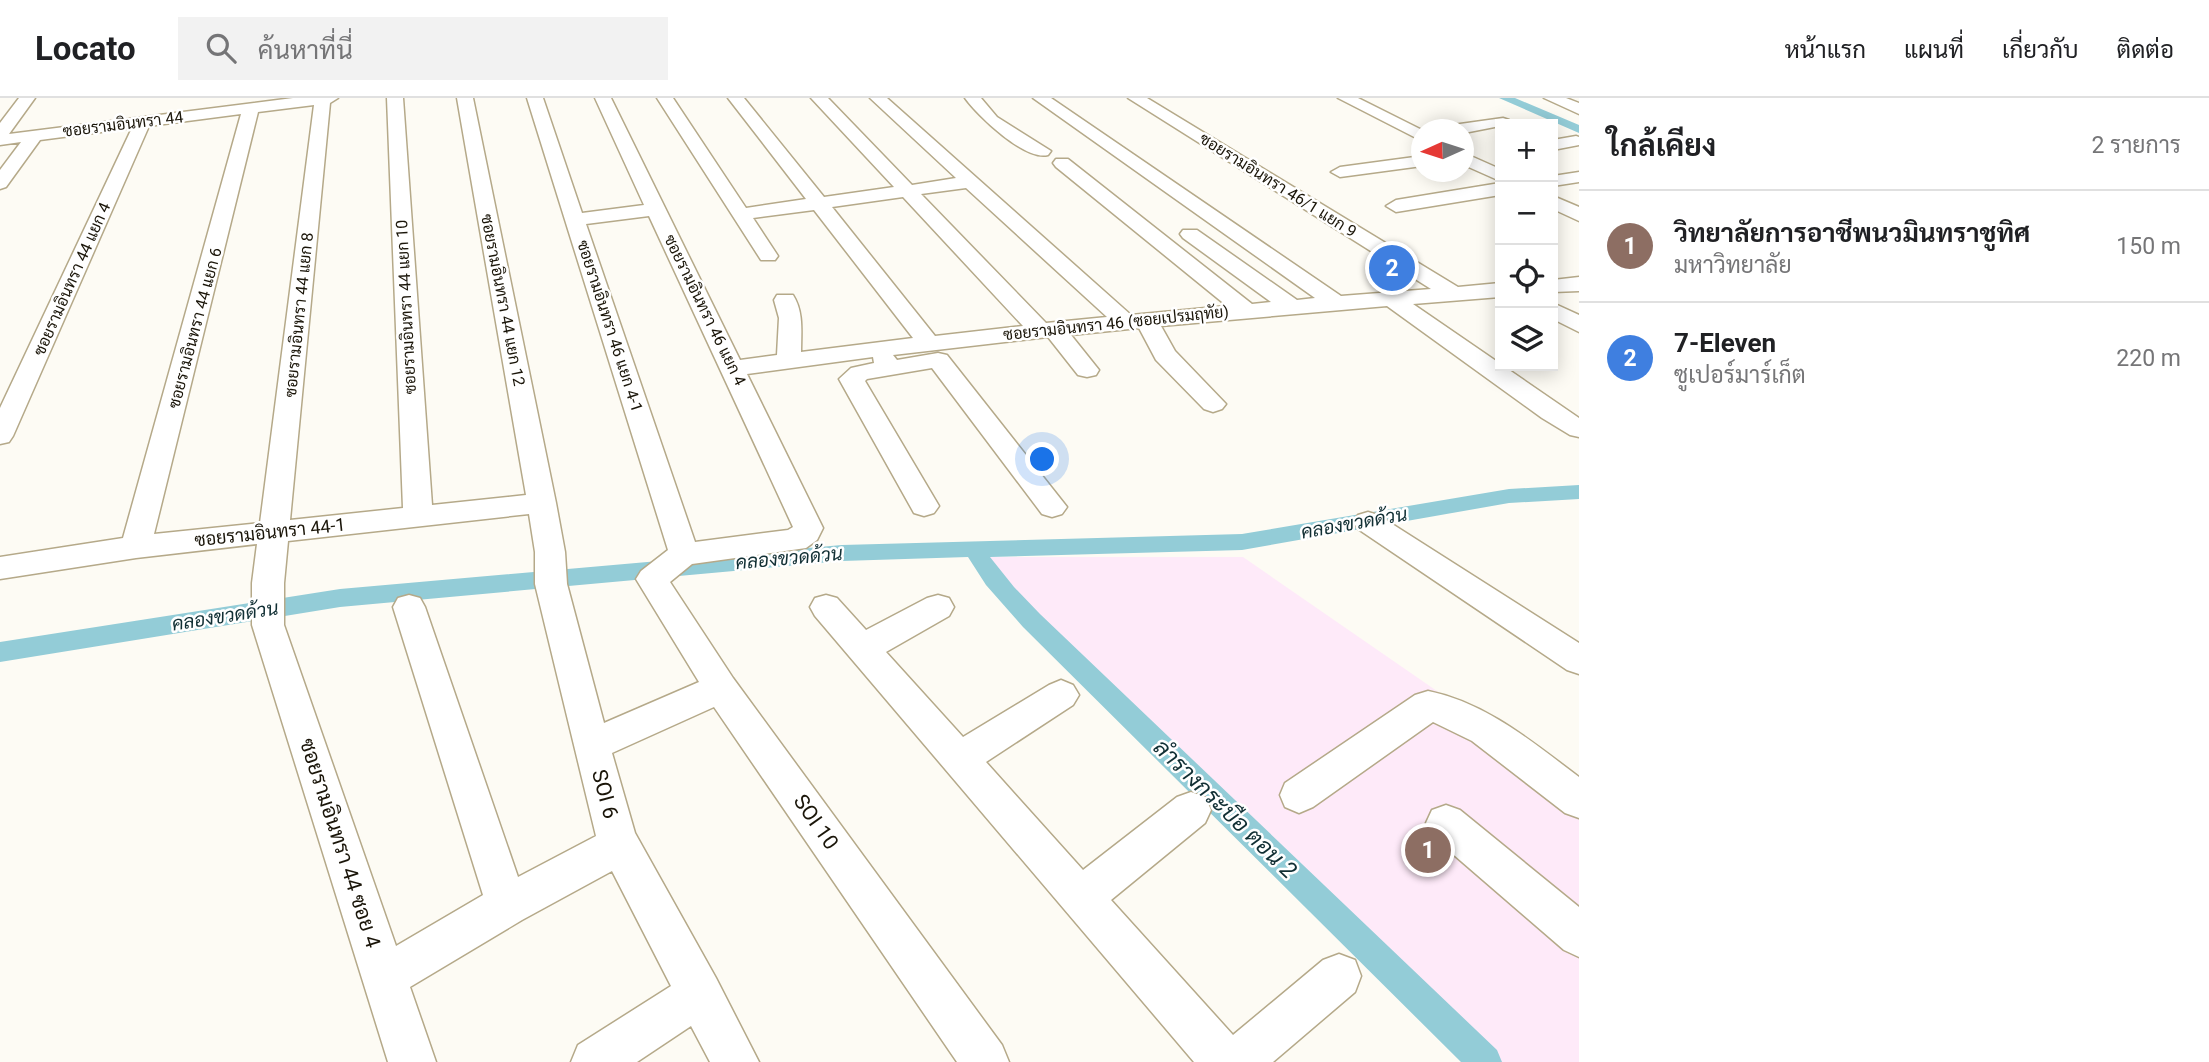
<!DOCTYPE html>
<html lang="th">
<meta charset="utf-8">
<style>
:root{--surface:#fff;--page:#f2f2f2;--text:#202124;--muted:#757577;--line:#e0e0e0;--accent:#db2777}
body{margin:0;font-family:Roboto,Sarabun,sans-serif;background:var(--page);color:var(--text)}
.controls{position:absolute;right:21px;top:21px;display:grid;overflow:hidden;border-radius:0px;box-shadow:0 4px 18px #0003}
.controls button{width:63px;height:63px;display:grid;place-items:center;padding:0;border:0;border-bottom:2px solid var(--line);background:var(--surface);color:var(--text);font:35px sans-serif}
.compass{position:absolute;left:1411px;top:21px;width:63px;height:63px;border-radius:50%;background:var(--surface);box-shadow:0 4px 18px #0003;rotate:267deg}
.you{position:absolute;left:1043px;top:362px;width:24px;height:24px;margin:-18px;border:5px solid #fff;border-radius:50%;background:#1a73e8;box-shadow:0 0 0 10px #1a73e833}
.badge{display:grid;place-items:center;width:46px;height:46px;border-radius:50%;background:var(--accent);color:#fff;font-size:23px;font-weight:700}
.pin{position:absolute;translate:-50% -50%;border:4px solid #fff;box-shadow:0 2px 7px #0006}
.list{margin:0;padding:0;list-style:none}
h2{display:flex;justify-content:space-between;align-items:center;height:91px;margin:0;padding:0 28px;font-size:30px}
h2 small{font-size:23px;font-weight:400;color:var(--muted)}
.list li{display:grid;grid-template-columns:46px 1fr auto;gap:21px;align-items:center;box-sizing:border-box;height:112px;padding:0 28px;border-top:2px solid var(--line)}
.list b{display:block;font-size:26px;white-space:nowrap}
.list p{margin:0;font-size:23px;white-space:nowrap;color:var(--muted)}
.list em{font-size:23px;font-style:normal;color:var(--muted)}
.icon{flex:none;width:38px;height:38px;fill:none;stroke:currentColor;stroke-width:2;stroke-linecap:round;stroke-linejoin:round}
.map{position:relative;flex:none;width:1579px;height:964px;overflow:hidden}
header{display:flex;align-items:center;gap:42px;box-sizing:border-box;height:98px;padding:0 35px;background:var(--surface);border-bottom:2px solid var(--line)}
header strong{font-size:33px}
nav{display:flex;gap:38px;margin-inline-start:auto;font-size:24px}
.search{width:490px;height:63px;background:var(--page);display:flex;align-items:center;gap:18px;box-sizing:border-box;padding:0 24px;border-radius:0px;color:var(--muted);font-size:26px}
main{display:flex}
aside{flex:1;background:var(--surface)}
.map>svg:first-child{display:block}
.education{fill:#feeaf9}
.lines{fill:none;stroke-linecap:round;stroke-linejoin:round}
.canal{fill:#93ccd7;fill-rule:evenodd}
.minor-casing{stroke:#b5a989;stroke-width:3}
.minor{fill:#fff;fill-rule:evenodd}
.labels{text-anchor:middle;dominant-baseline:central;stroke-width:5;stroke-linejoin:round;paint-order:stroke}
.far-street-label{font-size:16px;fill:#1a1509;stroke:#fff}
.street-label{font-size:18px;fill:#1a1509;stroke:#fff}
.water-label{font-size:19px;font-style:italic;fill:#112f34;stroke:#fff}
.near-street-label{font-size:21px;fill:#1a1509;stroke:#fff}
.near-water-label{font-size:23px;font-style:italic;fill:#112f34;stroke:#fff}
</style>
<header>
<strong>Locato</strong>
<div class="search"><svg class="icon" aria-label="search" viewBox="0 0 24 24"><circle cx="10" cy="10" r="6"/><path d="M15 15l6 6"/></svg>ค้นหาที่นี่</div>
<nav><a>หน้าแรก</a><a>แผนที่</a><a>เกี่ยวกับ</a><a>ติดต่อ</a></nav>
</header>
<main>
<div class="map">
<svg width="1579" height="964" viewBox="0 0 1579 964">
<rect width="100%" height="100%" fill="#fdfbf4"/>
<path class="education" d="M987,459H1243L1579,691V964H1498L1337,812L1018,500Z"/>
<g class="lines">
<path class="canal" d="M1499,0H1515L1579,27V35Z
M1579,387V401L1509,405L1242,452L990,459L1014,489L1040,516L1497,952L1502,964H1461L1023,529L986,487L968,459L842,463L340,509L0,564V544L340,491L842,447L1242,436L1509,391Z"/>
<defs>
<path id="minor" d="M19,0H35L9,36L293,0H338L330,5L290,422L403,410L387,0H403L432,407L526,397L457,0H473L556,405L565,454L567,486L604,625L699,584L636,481L641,473L668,452L527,0H543L582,115L644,107L595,0H611L740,262L777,257L779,220L774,202L777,197H793C804,214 801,235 801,254L913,240L814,112L753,120L778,158L775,162H761L657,0H673L746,110L806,101L728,0H744L824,99L894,89L811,0H828L912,87L956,80L870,0H887L1131,217L1227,208L1056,69L1053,65L1056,61H1068L1252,206L1271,204L1183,140L1180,136L1183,132H1197L1297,202L1315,200L1033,0H1051L1341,198L1431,191L1128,0H1147L1458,189L1500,185V199L1413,206L1579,320V339L1570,337L1542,320L1387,208L1161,228L1175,253L1226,306L1222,311L1213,314L1204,311L1156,262L1139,230L1071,237L1099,272L1096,277L1087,279L1078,277L1048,239L893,257L897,262L938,255L947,257L1067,409L1062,416L1052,419L1042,416L932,270L867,281L865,283L939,408L934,415L924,418L914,415L839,281L851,270L874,265L873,259L747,276L823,430L817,442L806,450L692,466L670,484L733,580L1002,947L1009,964H957L714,609L612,655L635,735L716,880L759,964H710L691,928L637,964H571L578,947L671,888L612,773L522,822L410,889L436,964H388L252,527V485L257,446L136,460L0,481V459L123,440L241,16L149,28L13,338L9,344L0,346V310L132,30L40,42L6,89L0,91V72L21,44L0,47V25ZM314,7L260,425L154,436L258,14ZM966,90L1107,219L1046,225L921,96ZM903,99L1023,228L935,238L832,109ZM649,118L793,429L788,432L695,444L586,126ZM529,416L535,454V486L596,738L518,779L425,509L420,500L409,497L398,500L393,509L483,797L396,848L284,527V485L288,443Z
M965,0H981L997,19L1051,53L1048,57C1025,63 978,18 965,0Z
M1338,0H1358L1422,32V43Z
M1544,0H1566L1579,5V16Z
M1503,20L1509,22L1510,26L1464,35V32H1445L1453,27Z
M1576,38L1579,39V47L1553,52V42Z
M1464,55L1500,71V83L1464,67Z
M1422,58V68L1340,79L1331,74L1340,69Z
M1579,74V84L1553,88V78Z
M1500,85V97L1396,114L1386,108L1396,102Z
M1553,98L1579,109V123L1553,111Z
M1579,179V193L1553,194V182Z
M1553,205L1579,217V234L1553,221Z
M1368,414L1378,417L1579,545V576L1567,572L1358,431L1353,424L1358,417Z
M826,497L837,500L866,532L927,500L938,497L949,500L954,509L949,518L886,554L963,639L1049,587L1061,582L1073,587L1079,597L1073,607L986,664L1083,772L1177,699L1191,694L1205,699L1211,712L1205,725L1111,802L1233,937L1323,862L1339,856L1355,862L1361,878L1355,894L1273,964H1194L815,518L810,509L815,500Z
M1428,593C1487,605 1532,644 1579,679V720L1565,715L1472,643L1433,624L1313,709L1299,715L1285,709L1280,697L1285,685L1415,597Z
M1446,707L1460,712L1579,809V859L1564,852L1432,738L1426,725L1432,712Z"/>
</defs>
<use href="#minor" class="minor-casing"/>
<use href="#minor" class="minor"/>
</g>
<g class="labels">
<g class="far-street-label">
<text transform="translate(123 26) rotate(-7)">ซอยรามอินทรา 44</text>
<text transform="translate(1278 87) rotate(32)">ซอยรามอินทรา 46/1 แยก 9</text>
<text transform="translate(72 181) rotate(-66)">ซอยรามอินทรา 44 แยก 4</text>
<text transform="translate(503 202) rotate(79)">ซอยรามอินทรา 44 แยก 12</text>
<text transform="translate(406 209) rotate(-93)">ซอยรามอินทรา 44 แยก 10</text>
<text transform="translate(705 212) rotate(64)">ซอยรามอินทรา 46 แยก 4</text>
<text transform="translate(299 217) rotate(-84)">ซอยรามอินทรา 44 แยก 8</text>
<text transform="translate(1116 225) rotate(-6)">ซอยรามอินทรา 46 (ซอยเปรมฤทัย)</text>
<text transform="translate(610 228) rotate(72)">ซอยรามอินทรา 46 แยก 4-1</text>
<text transform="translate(195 230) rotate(-75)">ซอยรามอินทรา 44 แยก 6</text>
</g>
<g class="street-label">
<text transform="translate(270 434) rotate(-6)">ซอยรามอินทรา 44-1</text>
</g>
<g class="water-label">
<text transform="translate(1354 425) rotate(-10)">คลองขวดด้วน</text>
<text transform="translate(789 460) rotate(-5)">คลองขวดด้วน</text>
<text transform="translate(225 518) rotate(-9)">คลองขวดด้วน</text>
</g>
<g class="near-street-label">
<text transform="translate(605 696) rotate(75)">SOI 6</text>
<text transform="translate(816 724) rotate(55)">SOI 10</text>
<text transform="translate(340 745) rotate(72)">ซอยรามอินทรา 44 ซอย 4</text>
</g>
<g class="near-water-label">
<text transform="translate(1225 711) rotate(44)">ลำรางกระบือ ตอน 2</text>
</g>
</g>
</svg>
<div class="controls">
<button>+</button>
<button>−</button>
<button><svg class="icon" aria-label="locate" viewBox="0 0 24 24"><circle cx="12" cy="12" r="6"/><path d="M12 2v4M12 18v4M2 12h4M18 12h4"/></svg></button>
<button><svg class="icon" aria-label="layers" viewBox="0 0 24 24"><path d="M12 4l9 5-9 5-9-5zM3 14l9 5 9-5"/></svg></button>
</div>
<svg class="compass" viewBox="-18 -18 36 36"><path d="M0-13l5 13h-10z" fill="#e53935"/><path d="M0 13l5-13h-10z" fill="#757577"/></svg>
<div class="you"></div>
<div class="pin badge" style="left:1428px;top:752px;background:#8d6e63">1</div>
<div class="pin badge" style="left:1392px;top:170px;background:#3f7fe0">2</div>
</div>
<aside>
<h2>ใกล้เคียง<small>2 รายการ</small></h2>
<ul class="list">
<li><span class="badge" style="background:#8d6e63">1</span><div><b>วิทยาลัยการอาชีพนวมินทราชูทิศ</b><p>มหาวิทยาลัย</p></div><em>150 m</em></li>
<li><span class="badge" style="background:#3f7fe0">2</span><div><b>7-Eleven</b><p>ซูเปอร์มาร์เก็ต</p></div><em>220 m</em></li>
</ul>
</aside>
</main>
